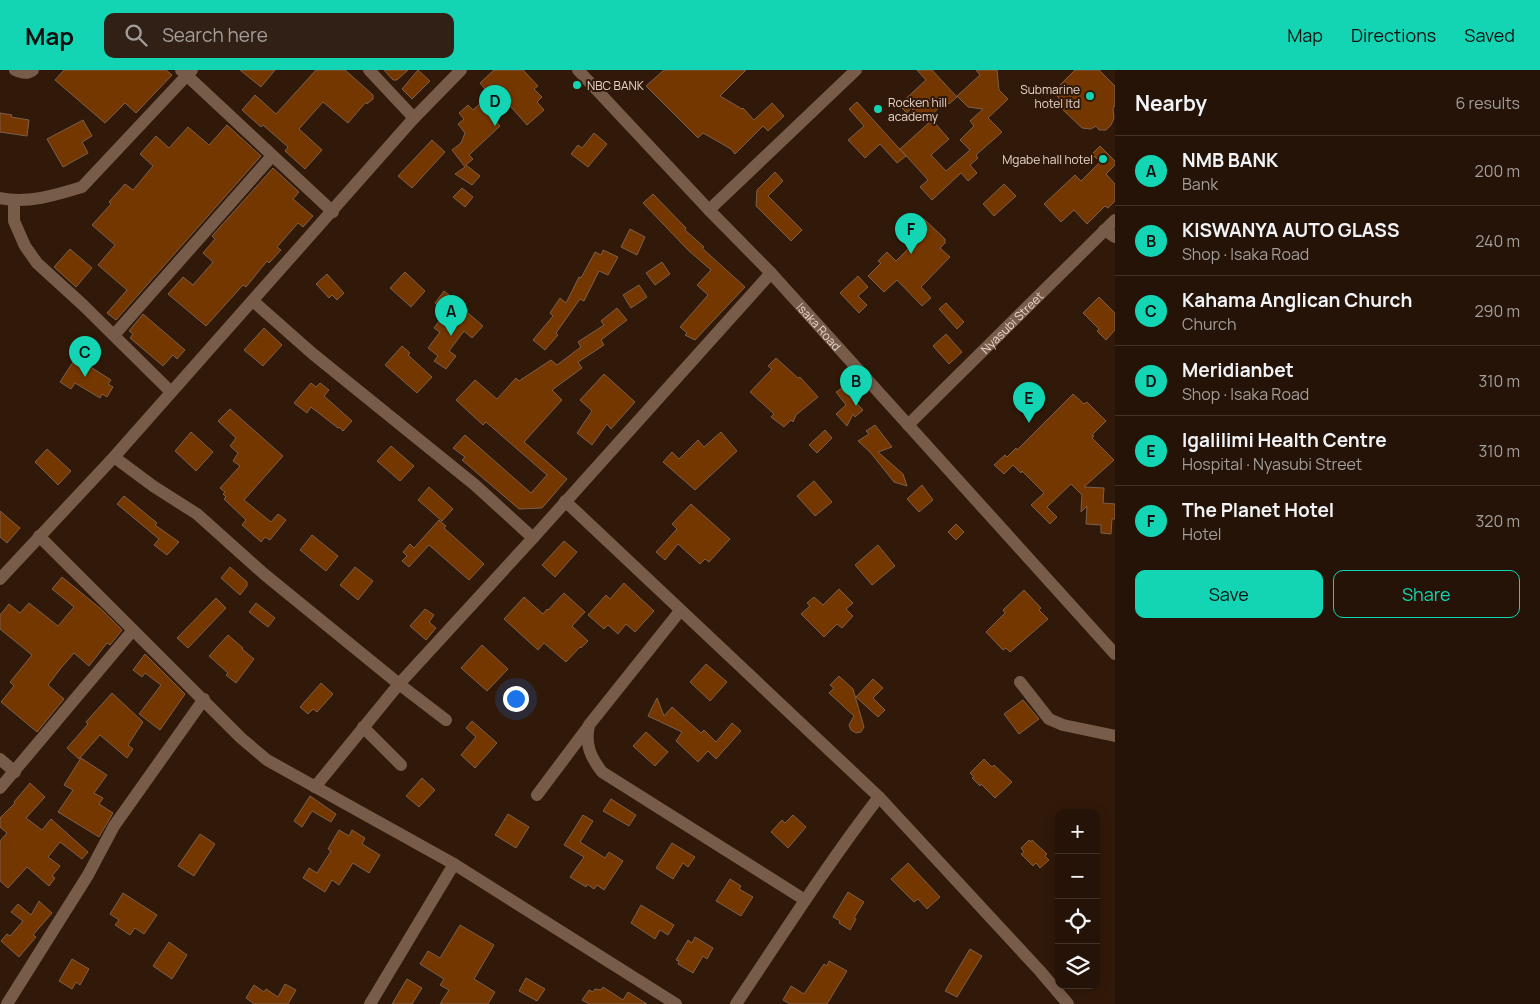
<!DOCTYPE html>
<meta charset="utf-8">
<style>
:root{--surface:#251307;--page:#312015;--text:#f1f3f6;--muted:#a39e9b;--line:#423228;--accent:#14d5b3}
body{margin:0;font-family:Manrope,sans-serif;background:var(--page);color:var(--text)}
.controls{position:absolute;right:15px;bottom:15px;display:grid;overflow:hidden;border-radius:10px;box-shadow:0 2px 12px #0003}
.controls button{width:45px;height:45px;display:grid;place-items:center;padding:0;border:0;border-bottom:1px solid var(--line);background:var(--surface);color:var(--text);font:25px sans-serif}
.you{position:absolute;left:515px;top:628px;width:18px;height:18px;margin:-12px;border:4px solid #fff;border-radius:50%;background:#1a73e8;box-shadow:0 0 0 8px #1a73e833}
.badge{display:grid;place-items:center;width:32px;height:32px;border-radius:50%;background:var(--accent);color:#111;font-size:16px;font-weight:700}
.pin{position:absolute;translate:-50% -41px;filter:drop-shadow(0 1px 2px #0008)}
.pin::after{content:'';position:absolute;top:26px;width:18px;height:15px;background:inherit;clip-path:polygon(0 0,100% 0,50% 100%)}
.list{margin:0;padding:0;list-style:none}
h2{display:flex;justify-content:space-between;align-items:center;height:65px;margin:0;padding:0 20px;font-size:21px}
h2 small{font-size:16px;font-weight:400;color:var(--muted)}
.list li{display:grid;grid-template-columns:32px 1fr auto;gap:15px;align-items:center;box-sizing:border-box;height:70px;padding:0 20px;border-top:1px solid var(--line)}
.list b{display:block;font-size:19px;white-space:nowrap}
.list p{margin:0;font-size:16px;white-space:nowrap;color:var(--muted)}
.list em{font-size:16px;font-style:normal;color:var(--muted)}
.actions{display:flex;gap:10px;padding:15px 20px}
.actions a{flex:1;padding:11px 0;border:1px solid var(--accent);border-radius:10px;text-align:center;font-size:18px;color:var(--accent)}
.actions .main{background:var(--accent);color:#111}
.icon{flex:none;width:28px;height:28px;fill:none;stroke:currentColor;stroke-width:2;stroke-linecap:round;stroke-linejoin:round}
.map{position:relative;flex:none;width:1115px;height:934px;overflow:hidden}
header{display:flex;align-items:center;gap:30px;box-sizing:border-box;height:70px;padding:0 25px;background:var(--accent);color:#111}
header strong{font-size:24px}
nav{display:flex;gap:28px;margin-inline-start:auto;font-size:18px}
.search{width:350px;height:45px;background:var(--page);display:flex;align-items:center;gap:12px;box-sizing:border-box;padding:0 18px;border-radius:10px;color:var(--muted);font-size:19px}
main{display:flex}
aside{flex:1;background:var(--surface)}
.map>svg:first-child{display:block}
.building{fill:#753700;stroke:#7c5f4d}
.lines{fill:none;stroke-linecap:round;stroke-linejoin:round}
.minor{stroke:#785c4a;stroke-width:12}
.poi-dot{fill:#14d5b3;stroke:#311909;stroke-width:2}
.labels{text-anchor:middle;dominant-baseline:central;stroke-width:4;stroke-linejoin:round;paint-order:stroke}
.poi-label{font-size:12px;fill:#e5d5ca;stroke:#311909;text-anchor:start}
.street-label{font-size:12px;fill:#e5d5ca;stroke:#311909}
</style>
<header>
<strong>Map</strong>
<div class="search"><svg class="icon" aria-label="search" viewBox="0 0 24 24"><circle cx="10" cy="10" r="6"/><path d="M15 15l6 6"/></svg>Search here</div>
<nav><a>Map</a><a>Directions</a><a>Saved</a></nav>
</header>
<main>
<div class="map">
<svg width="1115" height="934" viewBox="0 0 1115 934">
<rect width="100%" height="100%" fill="#311909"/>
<path class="building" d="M64,0H166L172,5L136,43L125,33L105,53L55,10Z
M240,0H275L261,17Z
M316,0H345L373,25V29L367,34L366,32L348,53L323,32L299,59L322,80L305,99L285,81L288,77L263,55L261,57L242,40L255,25L276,44Z
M384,0H408L397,10H393Z
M418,0L430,11L412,29L402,19Z
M494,0H523L538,16L534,19L542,27L537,32L544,40L527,55L504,29L488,43L500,56L469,85L473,89L466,95L480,106L472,115L455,104L465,97L452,80L461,73L465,63L458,54L464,49L459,43L468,35L473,40L490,25L480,13Z
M664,0H746L720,26L742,39L743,38L754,50L772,33L784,46L768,61L763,56L735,84L731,79L703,63L698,68L646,16Z
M917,0H932L957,27L949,34L946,31L924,52L911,38L907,43L899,35L926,10Z
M976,0H997L999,20L1008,29L988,48L1002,62L976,85L978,88L970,95L977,103L968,111L961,103L932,130L920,117L928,110L900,79L932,50L949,69L931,85L946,101L970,80L960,70L974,56L970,51L983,39L968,37L957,26L980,5Z
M1075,0H1099L1115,16V36L1113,38L1114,48L1111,55L1106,60H1099L1096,56L1091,59L1082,58L1060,37L1059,28L1053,22Z
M857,32L906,86L897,93L880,74L865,88L848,70L864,56L849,39Z
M0,43L12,45L11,47L29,50L27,66L0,62Z
M83,50L92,66L82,72L88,83L63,97L47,69Z
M227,55L261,86L116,250L107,243L127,220L98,195L115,175L92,155L111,134L109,132L125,114L133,120L153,96L140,84L156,66L169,78L188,57L209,75Z
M594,63L607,74L588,97L571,84L578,75L582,78Z
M432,70L445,82L412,118L398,106Z
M1100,76L1115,91V95L1106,104L1115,114V131L1108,138L1105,136L1087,154L1074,140L1061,152L1044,134L1075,105L1081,111L1100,92L1092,84Z
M273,98L299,122L293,129L313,146L303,157L298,153L277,177L281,180L269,193L267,191L246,217L243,215L206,256L168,224L183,207L193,215L213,192L203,183L215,169L212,166Z
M775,102L783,111L768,126L802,160L791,171L756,136L757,120Z
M1004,114L1016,126L994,146L983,134Z
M462,118L473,127L465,137L453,127Z
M653,124L686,158L685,160L704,177L702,178L745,217L695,270L685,265L687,263L680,257L708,225L697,215L711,200L688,180L643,133Z
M924,149L945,169V173L940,178L950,187L921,217L931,228L922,236L897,210L884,222L868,206L881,193L878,191L887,182L896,191L911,176L904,170Z
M630,159L645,167L637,185L621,177Z
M70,179L92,198L76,217L54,197Z
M603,180L618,187L608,205L599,201L584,231L580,229L556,263L558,265L545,280L533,270L553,246L550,243L560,228L566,233L579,207L581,208L595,182L601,185Z
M662,192L670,204L655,215L646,203Z
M405,202L425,221L411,237L390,218Z
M327,204L344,223L337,230L332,225L329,228L316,214Z
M858,206L868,217L858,226L867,235L859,243L840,223Z
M639,215L647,227L631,238L623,225Z
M444,221L468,240L467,242L483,256L472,268L464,261L449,281L456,286L446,299L434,291L438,286L428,278L440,262L434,258L446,242L435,233Z
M1099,227L1115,243V260L1106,270L1097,261L1099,259L1083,243Z
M946,233L964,252L957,259L939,239Z
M617,238L627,250L601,270L604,275L578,292L582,298L552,320L562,330L524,372L567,409L542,438L519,439L462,390L465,387L453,378L465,365L531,423L547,405L486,352L483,355L456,330L475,310L497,329L516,308L519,311L551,290L557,295L581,277L578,272L604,255L601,251Z
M143,244L185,280L177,289L173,285L163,296L130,268L133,264L129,261Z
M264,258L282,275L263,296L244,280Z
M946,264L962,282L949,294L933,276Z
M402,276L410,283L408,285L432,307L417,323L385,295Z
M79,283L89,289L86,294L111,310L108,314L113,317L107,327L102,324L100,328L75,313L71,319L60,312Z
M776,288L798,308L800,307L818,327L796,345L793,352L791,350L784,357L771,347L774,344L750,322L772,299L768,296Z
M604,304L635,332L611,359L607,354L592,375L577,363L592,341L580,330Z
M311,313L316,317L320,313L329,320L324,326L352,351L343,361L339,357L338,358L311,337L307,343L294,333Z
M842,318L863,340L855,347L853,344L847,356L836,344L846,335L836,322Z
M1073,324L1084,334L1087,332L1106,351L1092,365L1094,366L1092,368L1114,390L1084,417L1104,418L1103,433L1115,434V449H1112L1111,464L1101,463V455L1086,454L1087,436L1081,442L1082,425L1071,414L1047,437L1057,447L1050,454L1031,435L1044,423L1022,401L1021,403L1013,395L1004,404L994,395L1005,385L1007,387L1016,378L1017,380Z
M230,339L283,386L244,430L271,452L278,444L286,450L270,470L265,467L261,472L242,455L246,450L224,429L226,427L223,424L225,422L220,418L240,396L233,391L238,383L230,376L236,368L218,351Z
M875,355L892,377L878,382L903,404L907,416L894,412L870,382L858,371L869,364L866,361Z
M825,360L832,368L817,383L809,375Z
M191,362L213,382L196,401L175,381Z
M721,362L737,381L695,420L663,392L672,382L679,389L698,370L704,377Z
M391,376L414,396L400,411L377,391Z
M47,379L71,401L58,415L35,392Z
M814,411L832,432L815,446L797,426Z
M922,415L933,430L919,442L907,429Z
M429,417L453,439L442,451L418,430Z
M124,426L157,453L155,455L179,472L167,485L154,475L159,469L117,434Z
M691,434L730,469L709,492L705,489L700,494L678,474L665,490L656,482L677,459L672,454Z
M0,441L20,458L7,473L0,467Z
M439,450L446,456L444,458L484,494L469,510L429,475L409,497L402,491L407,486L403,482L410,474L414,478Z
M956,454L964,462L956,470L948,462Z
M312,465L338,486L326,501L300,480Z
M564,471L577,482L555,507L542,495Z
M878,475L895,496L872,515L855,495Z
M230,497L247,512V516L240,525L221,508Z
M355,497L373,511L358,530L340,515Z
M62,507L101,539L122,560L110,575L107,573L89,596L74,583L61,598L48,615L64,629L37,662L1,632L14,616L10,612L32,585L0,559V545L9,534L20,543L29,533L58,556L74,537L52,519Z
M624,513L654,541L635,562L626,554L618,564L608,555L604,559L588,545L606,525L610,529Z
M839,519L853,533L846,539L853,546L842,558L837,554L824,567L801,544L810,536L807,533L814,527L823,535Z
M1024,520L1041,538L1039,540L1048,549L1010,582L1006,578L1003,580L986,562L1005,543L1003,540Z
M564,523L585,542L572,556L588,571L581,578L580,577L566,592L544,573L538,580L504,549L524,527L543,544L547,539L548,540Z
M216,528L226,538L188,578L177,568Z
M256,533L275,548L268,557L249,542Z
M425,539L434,545L429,552L436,558L426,570L410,556Z
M228,565L243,578L242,579L254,589L236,613L226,605L228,603L209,586Z
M482,575L508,599L487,621L461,598Z
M145,584L185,624L160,660L139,644L161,615L145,603L142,607L133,600Z
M706,594L727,612L710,631L690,612Z
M839,606L853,619L864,657L861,662L856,663L851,660L849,655L854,646L829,623L834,618L830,615Z
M873,609L883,618L873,628L885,640L878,647L856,627Z
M321,613L333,624L317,642L313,639L308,644L300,637Z
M112,623L143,652L128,675L133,679L127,688L100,665L79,689L67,678L88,654L86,652Z
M657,628L664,646L672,637L701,663L704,660L716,672L732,653L741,661L716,689L708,681L698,692L676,671L682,662L648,646Z
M1023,630L1039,649L1019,664L1004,644Z
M472,651L497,673L475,698L461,685L476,667L466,658Z
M646,662L668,682L655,696L633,676Z
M81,688L107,705L94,723L103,728L99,734L113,743L99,767L58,742L73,720L64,715Z
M984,689L992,697L994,695L1012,712L995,728L981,714L980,716L972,708L974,707L970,703Z
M422,708L435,720L419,737L406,726Z
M30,713L45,727L26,748L42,760L51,749L88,782L82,789L60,772L48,787L60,796L52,806L55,808L49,816L27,797L8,818L0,811V771L7,763L0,757V748L15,733L14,732Z
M310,726L336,744L331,752L312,741L302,757L294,751Z
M611,729L636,745L629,756L603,741Z
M508,744L529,757L516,778L495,765Z
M583,745L593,751L580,772L605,788L609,782L623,791L604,820L597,815L594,819L587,814L586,817L570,807L584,787L564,775Z
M793,745L806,757L788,778L771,762L782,750L785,753Z
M339,760L349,766L352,760L365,768L362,774L380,785L369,803L353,793L339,815L332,810L325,822L303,808L309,798L317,803L331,781L328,779Z
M200,764L215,774L194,806L178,796Z
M1029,770L1031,772L1032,770L1047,784L1045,786L1049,790L1040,798L1036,793L1033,796L1021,784L1024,782L1021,778Z
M672,773L695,787L688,797L683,793L673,809L656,798Z
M908,793L940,827L927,839L918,829L914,832L891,809Z
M730,809L741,816L739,819L753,827L741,846L716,831Z
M848,822L864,832L854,848L856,849L850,860L839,853L840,851L833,847Z
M123,823L157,845L144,864L135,858L130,865L115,855L119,850L110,844Z
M39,831L52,843L33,865L36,867L19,887L1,871L7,864L10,866L23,851L11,842L18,834L31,845Z
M641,835L674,855L668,865L660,860L655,869L631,853Z
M460,855L494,875L474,909L495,922L488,934H440L449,920L440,915L444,909L420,894L428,881L440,888Z
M695,867L713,878L707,889L703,886L693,903L678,894L679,891L676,890L688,870L692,873Z
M169,872L187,885L172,909L153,896Z
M970,879L982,886L957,927L945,921Z
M72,889L89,899L80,915L76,912L72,919L59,911Z
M829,891L847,901L827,934H790L783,930L791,916L804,924L824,894L827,896Z
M526,908L545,919L537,931L519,921Z
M407,909L422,918L412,934H392Z
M285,914L296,920L288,934H254L246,928L254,915L264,922L266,919L278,927Z
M603,917L623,930L628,922L647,934H589L582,930L589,920L593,922L595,919L601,920Z"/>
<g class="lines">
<g class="minor">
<path d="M15,0C21,3 28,4 33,0"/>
<path d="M181,0L333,142"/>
<path d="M369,0L414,48"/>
<path id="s1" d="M578,0L709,140L771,203L1115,584"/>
<path d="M0,128C27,134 56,125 82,117L192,0"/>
<path d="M14,131V151L25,176L37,193L83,235L171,322"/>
<path d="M709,140L856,0"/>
<path d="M1104,160L1115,167"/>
<path d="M253,231L313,284L475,415L533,468"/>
<path d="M114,265L272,86"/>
<path id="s2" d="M908,355L1115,150"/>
<path d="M114,387L153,416L197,444L264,504L399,614L446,650"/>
<path d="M565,431L879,727L1040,901L1068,934"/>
<path d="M39,466L241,668L267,690L454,794L676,934"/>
<path d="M0,509L114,387L414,48L461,0"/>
<path d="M680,541L589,655C585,675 590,686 602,702L805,830"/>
<path d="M1020,612L1049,649L1063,655L1115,666"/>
<path d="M363,657L401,695"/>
<path d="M0,689L15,702"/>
<path d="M315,717L399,614L533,468L771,203"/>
<path d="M0,718L133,560"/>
<path d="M537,725L588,657"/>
<path d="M7,934L88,805L114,756L204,629"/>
<path d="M370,934L454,794"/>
<path d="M736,934C783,864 828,793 879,727"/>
</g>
</g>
<g class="poi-dot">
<circle cx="577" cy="15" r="5"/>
<circle cx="1090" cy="26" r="5"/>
<circle cx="878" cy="39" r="5"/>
<circle cx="1103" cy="89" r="5"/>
</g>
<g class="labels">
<g class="poi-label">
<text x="587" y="15">NBC BANK</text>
<text x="1080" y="19" text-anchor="end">Submarine<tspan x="1080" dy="14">hotel ltd</tspan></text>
<text x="888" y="32">Rocken hill<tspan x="888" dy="14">academy</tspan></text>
<text x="1093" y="89" text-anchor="end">Mgabe hall hotel</text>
</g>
<g class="street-label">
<text stroke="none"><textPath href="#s2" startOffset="146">Nyasubi Street</textPath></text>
<text stroke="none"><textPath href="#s1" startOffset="352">Isaka Road</textPath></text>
</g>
</g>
</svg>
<div class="controls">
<button>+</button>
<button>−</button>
<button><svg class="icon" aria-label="locate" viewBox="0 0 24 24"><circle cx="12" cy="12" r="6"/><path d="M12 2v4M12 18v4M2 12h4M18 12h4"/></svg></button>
<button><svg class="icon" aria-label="layers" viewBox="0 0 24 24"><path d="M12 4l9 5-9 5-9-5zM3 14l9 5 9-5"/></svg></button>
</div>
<div class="you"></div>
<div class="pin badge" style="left:451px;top:266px">A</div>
<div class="pin badge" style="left:856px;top:336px">B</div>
<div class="pin badge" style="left:85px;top:307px">C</div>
<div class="pin badge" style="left:495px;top:56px">D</div>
<div class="pin badge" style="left:1029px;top:353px">E</div>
<div class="pin badge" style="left:911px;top:184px">F</div>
</div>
<aside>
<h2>Nearby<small>6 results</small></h2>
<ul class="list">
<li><span class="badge">A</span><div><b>NMB BANK</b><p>Bank</p></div><em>200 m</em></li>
<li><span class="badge">B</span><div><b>KISWANYA AUTO GLASS</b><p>Shop · Isaka Road</p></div><em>240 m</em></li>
<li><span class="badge">C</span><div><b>Kahama Anglican Church</b><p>Church</p></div><em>290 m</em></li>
<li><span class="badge">D</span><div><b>Meridianbet</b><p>Shop · Isaka Road</p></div><em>310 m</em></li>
<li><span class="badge">E</span><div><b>Igalilimi Health Centre</b><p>Hospital · Nyasubi Street</p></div><em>310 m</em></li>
<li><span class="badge">F</span><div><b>The Planet Hotel</b><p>Hotel</p></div><em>320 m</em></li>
</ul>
<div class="actions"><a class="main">Save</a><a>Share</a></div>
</aside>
</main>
